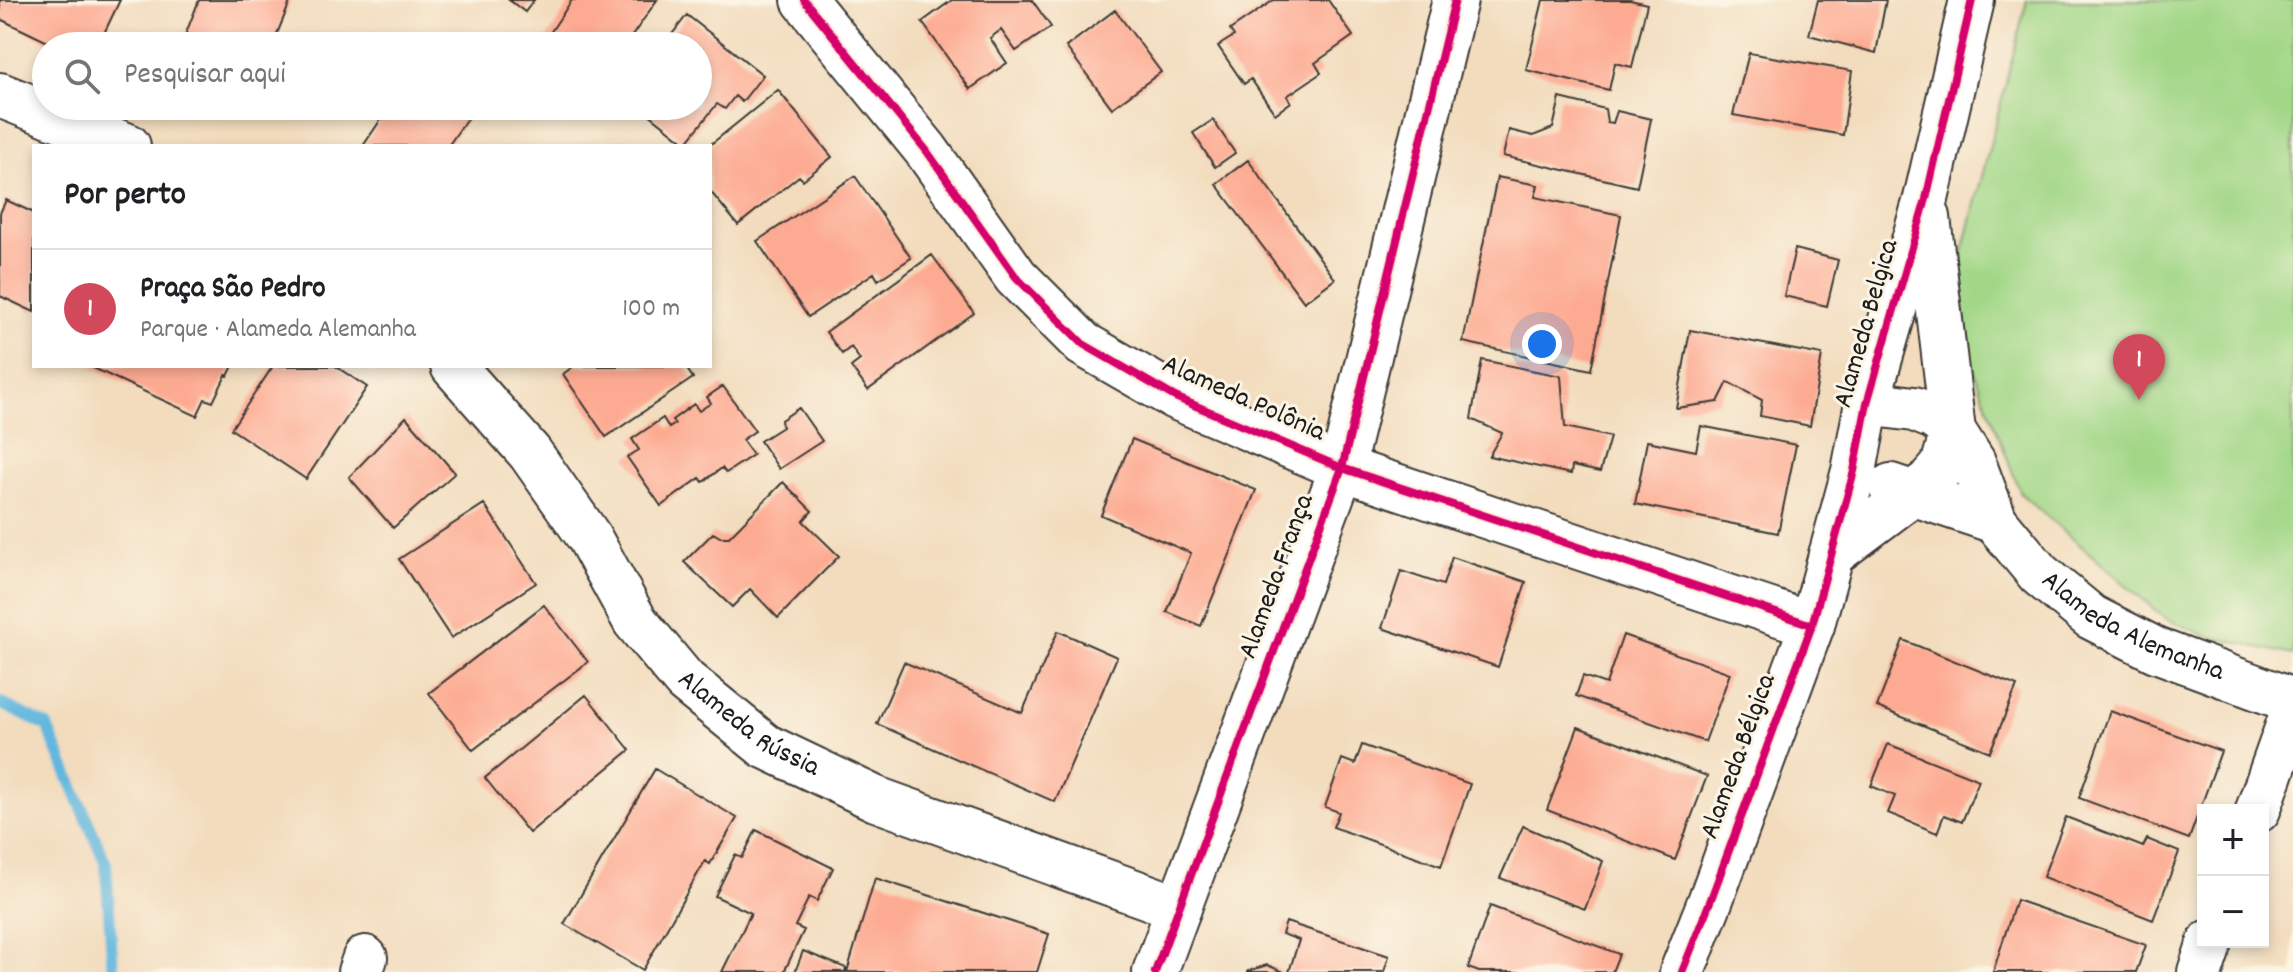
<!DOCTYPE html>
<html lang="pt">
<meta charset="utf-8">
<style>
:root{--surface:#fff;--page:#f6f6f6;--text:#202124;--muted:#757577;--line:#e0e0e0;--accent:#d1495b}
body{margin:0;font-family:Dekko,sans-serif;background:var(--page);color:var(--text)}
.controls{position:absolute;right:24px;bottom:24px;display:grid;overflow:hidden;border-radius:0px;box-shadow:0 4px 12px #0003}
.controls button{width:72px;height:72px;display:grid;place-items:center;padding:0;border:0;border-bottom:2px solid var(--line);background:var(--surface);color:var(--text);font:40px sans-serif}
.you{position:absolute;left:1542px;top:344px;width:28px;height:28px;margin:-20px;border:6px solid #fff;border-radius:50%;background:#1a73e8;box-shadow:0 0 0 12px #1a73e833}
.badge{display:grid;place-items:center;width:52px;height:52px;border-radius:50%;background:var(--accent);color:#fff;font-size:26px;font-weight:700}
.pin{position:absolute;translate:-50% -66px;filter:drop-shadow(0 2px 4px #0008)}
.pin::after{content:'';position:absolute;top:42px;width:28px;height:24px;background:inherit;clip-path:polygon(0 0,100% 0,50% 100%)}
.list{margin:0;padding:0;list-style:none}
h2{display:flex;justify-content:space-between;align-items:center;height:104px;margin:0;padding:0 32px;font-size:34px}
h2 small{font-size:26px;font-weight:400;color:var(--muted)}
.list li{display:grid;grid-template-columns:52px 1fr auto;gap:24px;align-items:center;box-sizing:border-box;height:120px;padding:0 32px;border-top:2px solid var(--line)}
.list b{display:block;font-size:30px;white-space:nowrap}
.list p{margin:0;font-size:26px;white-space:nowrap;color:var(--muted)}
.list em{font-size:26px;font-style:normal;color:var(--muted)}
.icon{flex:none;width:44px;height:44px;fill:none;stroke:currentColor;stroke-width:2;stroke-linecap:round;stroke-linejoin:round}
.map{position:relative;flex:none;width:2293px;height:972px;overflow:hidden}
.search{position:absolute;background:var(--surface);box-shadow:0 4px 12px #0003;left:32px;top:32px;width:680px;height:88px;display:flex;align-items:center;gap:20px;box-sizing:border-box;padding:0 28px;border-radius:44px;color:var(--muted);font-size:30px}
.panel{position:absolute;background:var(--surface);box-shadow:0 4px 12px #0003;left:32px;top:144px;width:680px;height:224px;border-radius:0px}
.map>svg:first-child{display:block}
.green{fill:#a2d787;stroke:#5f7a52;stroke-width:2}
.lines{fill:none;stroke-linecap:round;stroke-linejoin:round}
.stream{stroke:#62b7de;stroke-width:12}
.building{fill:#fdaa92}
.minor-casing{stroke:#3c3934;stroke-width:48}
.minor{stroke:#fff;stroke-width:44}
.cycleway-casing{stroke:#fcf5e5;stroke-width:13}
.cycleway{stroke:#d6006c;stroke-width:8}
.labels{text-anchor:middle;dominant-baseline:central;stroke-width:6;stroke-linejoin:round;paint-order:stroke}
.street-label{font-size:28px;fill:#1c1c1c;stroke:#fcf5e5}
</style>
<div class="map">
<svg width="2293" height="972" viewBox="0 0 2293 972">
<rect width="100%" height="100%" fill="#fcf5e5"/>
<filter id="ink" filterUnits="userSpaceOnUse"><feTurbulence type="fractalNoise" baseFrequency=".0125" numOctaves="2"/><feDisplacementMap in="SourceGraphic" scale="16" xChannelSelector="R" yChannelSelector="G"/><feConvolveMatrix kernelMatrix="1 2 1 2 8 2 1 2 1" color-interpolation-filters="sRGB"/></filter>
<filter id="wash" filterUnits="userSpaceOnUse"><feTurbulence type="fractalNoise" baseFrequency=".006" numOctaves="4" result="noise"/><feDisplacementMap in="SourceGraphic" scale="32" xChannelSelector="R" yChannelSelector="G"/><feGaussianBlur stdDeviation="1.8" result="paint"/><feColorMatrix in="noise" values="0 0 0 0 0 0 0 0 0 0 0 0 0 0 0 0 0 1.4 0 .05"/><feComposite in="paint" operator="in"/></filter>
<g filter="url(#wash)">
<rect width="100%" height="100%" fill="#f2dcbd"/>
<path class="green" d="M2027,0H2293V655L2207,636L2164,618L2021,494L1949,306Z"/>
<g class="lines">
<path class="stream" d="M0,703L47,726L106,864L113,972"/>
</g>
<g id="blocks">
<path class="building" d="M0,0H120L98,46H56L0,19Z
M199,0H291L272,46H181Z
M509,0H534L525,12Z
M572,0H657L625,46H549L544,42Z
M952,0H1032L1051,27L1016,51L1001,30L990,38L1007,63L970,89L922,22Z
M1274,0H1328L1353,36L1315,63L1321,73L1287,96L1291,102L1275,114L1251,79L1244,84L1218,46L1234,36L1230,30Z
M1543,0H1630L1647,4L1632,67L1615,63L1609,90L1526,70Z
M1818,0H1886L1876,53L1809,35Z
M1115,10L1161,72L1112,108L1066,47Z
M687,15L763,75L742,102L735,96L725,109L717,104L686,143L639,106H698V46H663Z
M1749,53L1852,71L1843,135L1733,115Z
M778,90L832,157L803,180L799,176L738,225L710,191V145Z
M1560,98L1605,109L1607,122L1613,123L1617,111L1651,119L1637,187L1503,156L1509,130L1533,136L1553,128Z
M166,106H195L190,116Z
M390,106H476L448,146H363Z
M1213,120L1235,153L1215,167L1193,133Z
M1248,160L1335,279L1304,302L1216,184Z
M855,176L911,258L878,280L874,273L808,317L757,241Z
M1497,177L1538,185L1535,197L1621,215L1591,370L1463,342Z
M6,200L34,213V312L0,296V213Z
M1795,249L1838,260L1827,306L1784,296Z
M932,255L974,313L868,390L851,367L860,360L851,347L842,354L826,332Z
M1690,330L1822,355L1810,426L1760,416L1762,400L1728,382L1718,402L1676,408Z
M1482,360L1561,376L1565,427L1610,437L1600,472L1572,466L1571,474L1489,456L1502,433L1471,419Z
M89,366H233L228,376L226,375L213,402L205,399L197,416Z
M273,366H335L367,387L306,479L231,429Z
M574,366H685L693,378L606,437L563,374Z
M723,386L755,431L742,440L753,455L726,473L722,468L703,482L700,478L661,506L627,457L639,450L632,439L663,418L669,428L675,424L672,420L694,404L699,411L711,403L707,397Z
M799,408L822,441L779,469L760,441L782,427L781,420Z
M406,417L455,473L393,528L349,477Z
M1701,426L1796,445L1778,533L1635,504L1647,441L1696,451Z
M1132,439L1256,490L1201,626L1167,612L1191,553L1101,515Z
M783,482L812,511L803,521L839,556L778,618L750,589L732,607L684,562L713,533L720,537H729Z
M484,504L536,583L451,638L399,559Z
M1452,557L1526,582L1498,667L1382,628L1401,571L1443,585Z
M544,605L588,662L473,750L429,693Z
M1058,631L1117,657L1055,802L877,724L904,662L1022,713Z
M1623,635L1730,673L1705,742L1576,696L1583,676L1606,684Z
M1903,640L2017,686L1990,752L1877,707Z
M586,695L630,750L529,833L485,778Z
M2110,711L2221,751L2189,839L2079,798Z
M1578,727L1707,776L1675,860L1547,810Z
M1888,744L1979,780L1962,822L1944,815L1937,833L1888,813L1895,796L1871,786Z
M1362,745L1470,784L1441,866L1333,827L1339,812L1325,807L1342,759L1355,764Z
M655,769L737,818L710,864L705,861L643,970L564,924Z
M2066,817L2143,847L2147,839L2179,852L2153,920L2043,877Z
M1523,826L1603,861L1585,909L1500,878Z
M756,830L833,868L817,901L809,897L795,926L804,930L784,972H722L751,913L715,896L735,855L742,858Z
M875,878L1049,934L1037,972H847Z
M2016,900L2146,945L2136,972H1993Z
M1490,906L1619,954L1612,972H1479L1468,968Z
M1286,922L1389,956L1384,972H1289L1299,940L1282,934Z
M803,951L846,968L845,972H795Z
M1267,965L1284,972H1248V971Z"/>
</g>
</g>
<g filter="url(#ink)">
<use href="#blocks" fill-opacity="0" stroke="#3c3934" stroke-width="2"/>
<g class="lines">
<defs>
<g id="minor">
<path d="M804,0L926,150L1016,277L1083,344L1175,397L1342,468L1812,625"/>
<path d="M0,95L128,146"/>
<path id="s1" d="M453,366L530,453L589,537L635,621L685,681L765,746L876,799L1179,908"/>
<path id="s2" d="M1867,403L1914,409L1934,417L1953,431L1973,462L1995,521L2039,574L2091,617L2156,650L2293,701"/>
<path d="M1891,486L1995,521"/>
<path d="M1831,555L1931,480L1943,466L1953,431L1928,217"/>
<path d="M2258,810L2293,712"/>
<path d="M360,972L365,958"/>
<path d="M1155,972L1342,468L1455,0"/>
<path d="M1682,972L1711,899L1812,625L1854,471L1867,403L1926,199L1972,0"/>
<path d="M2200,972L2210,942"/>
</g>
</defs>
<use href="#minor" class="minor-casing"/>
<use href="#minor" class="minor"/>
<defs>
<path id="cycleway" d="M804,0L926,150L1016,277L1083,344L1175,397L1342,468L1812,625
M1155,972L1342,468L1455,0
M1682,972L1711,899L1812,625L1854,471L1867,403L1926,199L1972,0"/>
</defs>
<use href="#cycleway" class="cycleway-casing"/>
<use href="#cycleway" class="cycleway"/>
</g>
</g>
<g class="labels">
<g class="street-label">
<text transform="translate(1868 324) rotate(-74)">Alameda Belgica</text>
<text transform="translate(1243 400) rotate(24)">Alameda Polônia</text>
<text transform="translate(1278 577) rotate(-70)">Alameda França</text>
<text stroke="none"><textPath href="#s2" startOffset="370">Alameda Alemanha</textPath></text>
<text stroke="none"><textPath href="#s1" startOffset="470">Alameda Rússia</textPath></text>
<text transform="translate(1740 757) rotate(-70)">Alameda Bélgica</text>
</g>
</g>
</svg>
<div class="controls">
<button>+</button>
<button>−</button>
</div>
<div class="you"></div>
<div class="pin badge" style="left:2139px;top:400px">1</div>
<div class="search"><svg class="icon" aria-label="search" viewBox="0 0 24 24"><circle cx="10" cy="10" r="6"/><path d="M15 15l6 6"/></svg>Pesquisar aqui</div>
<section class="panel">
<h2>Por perto<small></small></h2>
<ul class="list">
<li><span class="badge">1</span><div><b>Praça São Pedro</b><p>Parque · Alameda Alemanha</p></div><em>100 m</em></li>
</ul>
</section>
</div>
